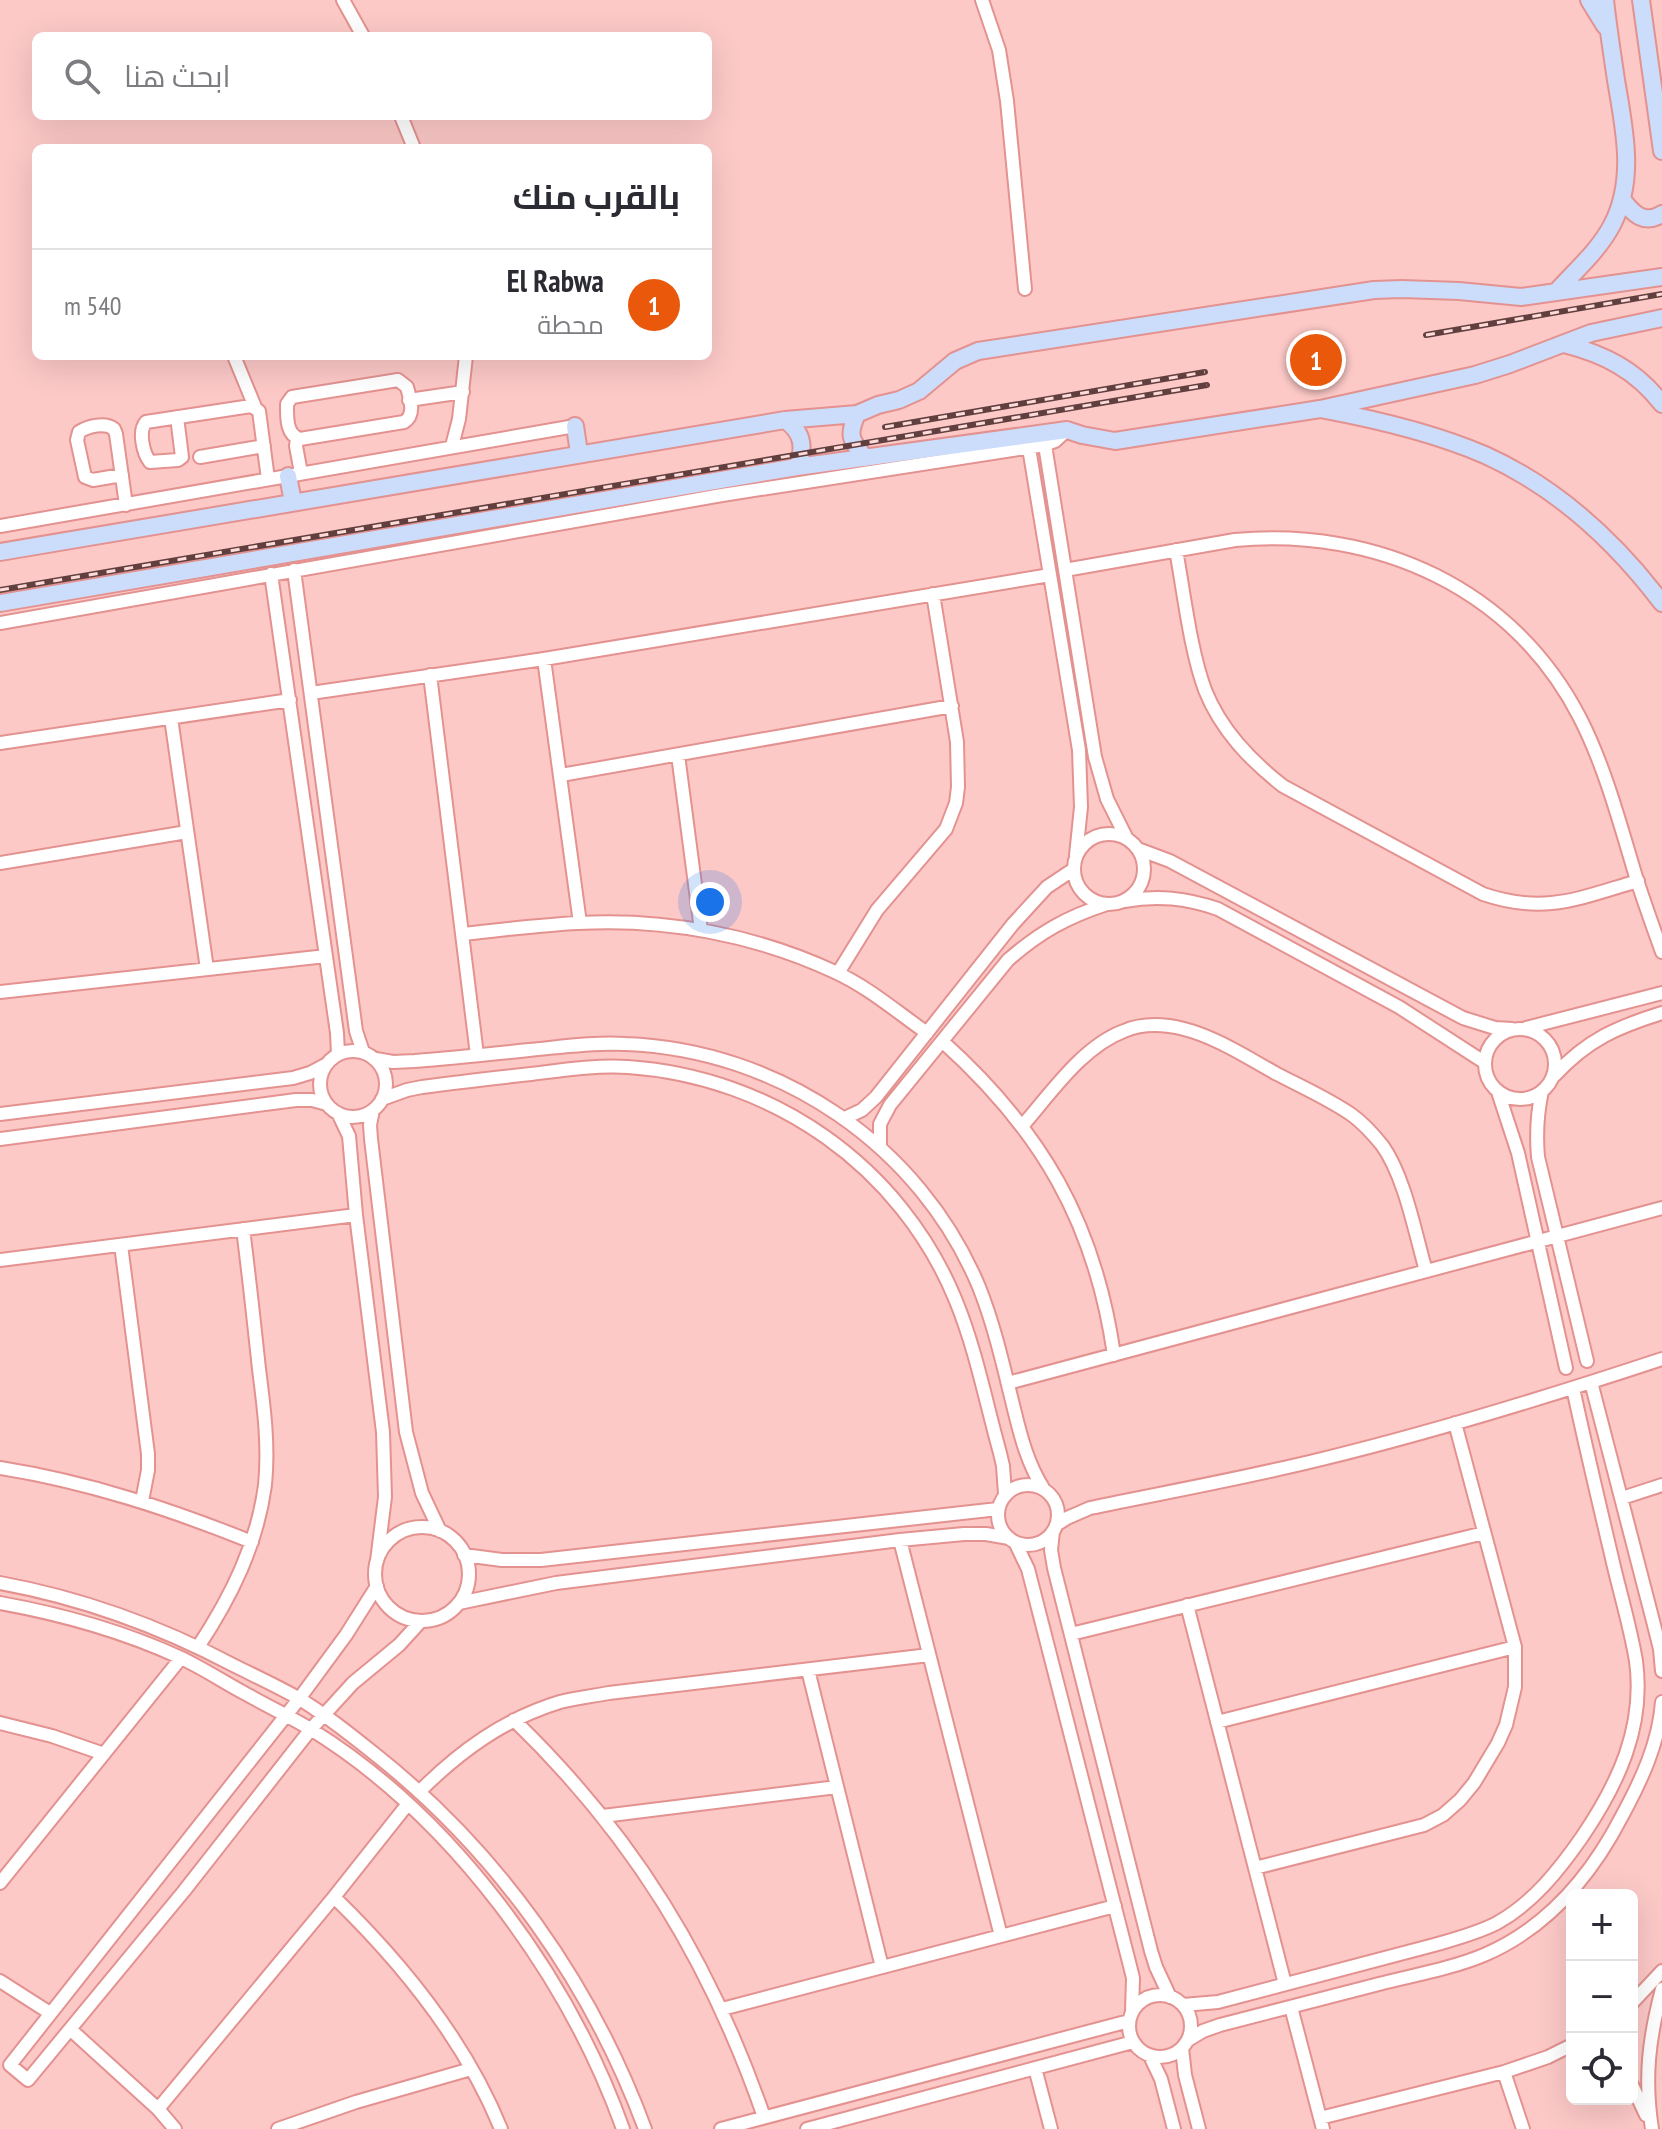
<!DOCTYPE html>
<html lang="ar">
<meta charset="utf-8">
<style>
:root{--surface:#fff;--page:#f7f7f7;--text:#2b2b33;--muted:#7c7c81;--line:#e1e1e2;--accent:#ea580c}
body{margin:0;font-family:"PT Sans Narrow",Cairo,sans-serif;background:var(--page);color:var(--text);direction:rtl}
.controls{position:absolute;right:24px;bottom:24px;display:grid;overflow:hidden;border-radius:12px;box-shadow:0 8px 32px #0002}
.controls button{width:72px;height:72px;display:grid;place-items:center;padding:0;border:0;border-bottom:2px solid var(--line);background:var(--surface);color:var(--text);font:40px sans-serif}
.you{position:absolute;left:710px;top:902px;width:28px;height:28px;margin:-20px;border:6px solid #fff;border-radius:50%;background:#1a73e8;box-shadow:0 0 0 12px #1a73e833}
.badge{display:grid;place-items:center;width:52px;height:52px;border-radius:50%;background:var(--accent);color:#fff;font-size:26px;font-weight:700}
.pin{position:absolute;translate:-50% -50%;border:4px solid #fff;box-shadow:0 2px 8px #0006}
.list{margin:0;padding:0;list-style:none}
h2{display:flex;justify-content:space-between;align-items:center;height:104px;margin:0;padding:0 32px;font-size:34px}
h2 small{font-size:26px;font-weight:400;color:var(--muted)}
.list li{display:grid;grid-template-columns:52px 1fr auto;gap:24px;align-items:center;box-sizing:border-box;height:112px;padding:0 32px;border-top:2px solid var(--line)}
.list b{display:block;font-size:30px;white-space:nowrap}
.list p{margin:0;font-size:26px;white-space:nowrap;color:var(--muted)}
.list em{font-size:26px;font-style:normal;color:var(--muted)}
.icon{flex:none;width:44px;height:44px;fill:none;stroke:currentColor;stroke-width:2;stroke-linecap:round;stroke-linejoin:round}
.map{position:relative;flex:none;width:1662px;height:2129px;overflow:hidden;direction:ltr}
.search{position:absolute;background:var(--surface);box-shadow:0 8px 32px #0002;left:32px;top:32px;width:680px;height:88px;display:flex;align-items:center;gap:20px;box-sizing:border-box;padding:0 28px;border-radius:12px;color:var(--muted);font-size:30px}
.panel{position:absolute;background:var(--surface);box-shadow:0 8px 32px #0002;left:32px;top:144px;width:680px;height:216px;border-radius:12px;direction:rtl}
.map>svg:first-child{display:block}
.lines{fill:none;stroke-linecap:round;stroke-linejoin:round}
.street-casing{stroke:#e39290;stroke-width:16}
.secondary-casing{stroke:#e39290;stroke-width:20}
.street{stroke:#fff;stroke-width:12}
.secondary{stroke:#ccddfb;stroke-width:16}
.rail-casing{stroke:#613f3e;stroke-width:6}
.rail{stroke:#fedbd9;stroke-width:3;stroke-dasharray:9;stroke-linecap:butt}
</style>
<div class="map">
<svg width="1662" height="2129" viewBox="0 0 1662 2129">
<rect width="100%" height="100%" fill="#fcc9c7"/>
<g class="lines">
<defs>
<path id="street" d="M343,0L363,36
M982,0L999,50L1007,101L1025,289
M401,116L414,148
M234,356L255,407
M398,380L407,387C410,399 416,415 404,422L300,439C286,435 287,417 287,404L292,397Z
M409,400L463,392
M177,417L182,457L178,460L150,462C143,453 138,431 146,422L251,406L259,411L268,479
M297,438L296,446L301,473
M1045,445L1095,757L1107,799L1127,839
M452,446L459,419L466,356
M1029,448L1079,750L1081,807L1076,855
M200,457L264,446
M122,475L93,480L85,477L77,440L79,432C88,426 105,422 114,429L116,434L126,505
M0,526L575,426
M1176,550C1184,593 1190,649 1205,690C1221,730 1250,760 1283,786L1483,894C1545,915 1579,898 1638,881
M294,570L356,1031L363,1052
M1065,570L1235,540C1377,527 1513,588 1580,718C1605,767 1620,824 1636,877C1644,902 1653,927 1662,952
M271,574L337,1033L338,1054
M0,623L722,495L1045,445L1055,441L1067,430
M544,659L580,923
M430,675L477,1055
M311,693L544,659L1050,575
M171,718L207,969
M0,743L290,700
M678,755L701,930
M561,775L952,706
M1074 869a35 35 0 1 1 70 0a35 35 0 1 1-70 0Z
M1138,849L1170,861L1463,1018L1495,1028L1512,1029
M0,863L187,832
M1124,901C1158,895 1186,898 1218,909L1399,1007L1484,1062
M462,934C501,930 539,925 578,923C665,918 756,935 835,972C868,987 897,1012 927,1033
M838,973L877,910L946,829L956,803L958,787L957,742L933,594
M0,992L326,956
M1526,1028L1662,993
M1485 1064a35 35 0 1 1 70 0a35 35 0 1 1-70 0Z
M942,1041C1041,1130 1095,1222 1114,1355
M320 1084a33 33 0 1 1 66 0a33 33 0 1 1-66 0Z
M376,1059L393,1062L415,1061C453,1058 491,1054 529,1050C561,1047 594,1042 626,1044C779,1050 920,1145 979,1287C995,1327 1004,1369 1014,1409C1021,1438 1028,1464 1043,1488
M1555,1075C1587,1040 1617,1027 1662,1013
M1542,1091C1537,1114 1536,1134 1538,1157L1587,1361
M1498,1092L1518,1153L1566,1368
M382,1099L407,1090L422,1087C459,1082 495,1078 531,1074C563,1070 596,1065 628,1067C773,1077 901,1166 956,1301C976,1350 986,1403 1000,1453L1003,1466L1005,1494
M373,1110L370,1125L371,1139L406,1432L422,1493L440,1531
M338,1113L349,1136L356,1215L383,1432L385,1497L377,1561
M0,1114L293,1078L310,1073L325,1065
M845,1118L862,1110L876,1097L1013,924L1047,887L1074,869
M1023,1125C1051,1093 1083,1046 1124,1031C1143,1023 1164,1024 1184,1029C1216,1037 1248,1058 1277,1074C1302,1087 1329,1099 1352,1115C1363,1123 1373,1134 1382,1145C1405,1177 1415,1233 1426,1271
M0,1139L296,1100H312L327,1104
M880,1146V1124L890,1105L1008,960C1040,932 1067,917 1107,904
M121,1245L148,1454V1470L142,1501
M0,1260L356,1215
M1591,1382L1653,1621L1660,1649L1662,1671
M1008,1383L1662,1208
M0,1468C88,1482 170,1509 252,1542
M998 1515a30 30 0 1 1 60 0a30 30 0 1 1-60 0Z
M1622,1498L1662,1485
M1056,1525L1067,1518L1090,1508C1167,1492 1245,1478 1322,1459C1437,1431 1550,1396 1662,1359
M375 1574a47 47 0 1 1 94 0a47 47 0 1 1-94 0Z
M1053,1531L1051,1550L1054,1568L1151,1951L1156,1967L1170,1997
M900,1540L1001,1936
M1015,1542L1028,1569L1129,1962L1133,1978L1132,2011
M464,1555L502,1560H541L998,1509
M0,1583C82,1598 159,1626 233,1665C255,1676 277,1686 298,1698C325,1714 351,1735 376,1755C498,1852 591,1983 645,2129
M377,1586L346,1635L299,1699L10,2065L28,2080L184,1891L311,1729L353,1683L399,1645L421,1621
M0,1603C61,1614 122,1631 179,1657C203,1668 225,1683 248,1695C269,1707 291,1717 312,1730C452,1817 568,1975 623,2129
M459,1603L556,1583L900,1540L964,1534H986L1009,1538
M1187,1605L1285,1984
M1071,1634L1484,1533
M198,1647C231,1597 257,1545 265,1485C269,1446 264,1408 259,1369C254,1322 249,1276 243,1229
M808,1670L882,1967
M514,1720C633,1835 710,1961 764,2117
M1217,1722L1515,1647
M0,1723L52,1736L104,1754
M419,1792C460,1751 504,1719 560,1702C576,1698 593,1696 609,1693L929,1655
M603,1816L837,1787
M1255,1868L1424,1825L1443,1815L1460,1800L1474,1783L1498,1743L1506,1725L1515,1687V1647L1455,1423
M0,1883L181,1658
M334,1897C402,1963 465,2040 501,2129
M0,1981L50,2013
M1129 2026a31 31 0 1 1 62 0a31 31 0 1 1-62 0Z
M1632,2003L1662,1971
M1183,2005L1218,2002L1434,1945C1455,1939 1478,1933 1497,1923C1533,1903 1559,1870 1582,1837C1618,1784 1645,1727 1636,1661C1630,1625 1619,1590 1611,1554C1598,1499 1585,1444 1573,1388
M1291,2007L1323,2129
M722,2009L1115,1906
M70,2029L158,2109L175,2129
M1188,2040L1203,2031L1220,2025C1273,2011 1326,1998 1379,1984C1414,1975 1450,1969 1484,1955C1547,1928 1591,1876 1622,1816C1641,1781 1659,1743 1662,1702
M1182,2048L1185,2075L1199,2129
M1150,2056L1161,2079L1174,2129
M1035,2068L1051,2129
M1504,2072L1523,2129
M1632,2085L1646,2115
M158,2109L334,1897L407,1805
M1320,2118L1504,2072L1548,2057L1572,2045
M278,2129L356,2102L471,2069
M721,2129L1129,2021
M807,2129L1133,2042
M1652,2129C1644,2078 1649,2038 1662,1989"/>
<path id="secondary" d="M1589,0L1605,26
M1641,0L1662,151
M1622,199C1633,214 1644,225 1662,214
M1557,291C1576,270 1599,250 1612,225C1636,179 1624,128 1616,80C1612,53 1608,27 1605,0
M1564,344C1604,354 1636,370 1662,404
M1325,410C1379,420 1434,433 1485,455C1556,487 1615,541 1662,603
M857,414C847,436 851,440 865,458
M785,420C803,432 805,448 797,467
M575,426L579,453
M288,476L293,502
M0,552L785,420L857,414L878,405L899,400L919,391L955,361L978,351L1374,290L1402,289L1459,291L1521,297L1662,277
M0,603L797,467L1067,430L1082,435L1115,441L1320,409L1475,375L1510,364L1591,333L1662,318"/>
</defs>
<use href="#street" class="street-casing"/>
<use href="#secondary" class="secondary-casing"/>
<use href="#street" class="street"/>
<use href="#secondary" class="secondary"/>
<defs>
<path id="rail" d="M1426,335L1662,294
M885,427L1205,372
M0,590L1207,385"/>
</defs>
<use href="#rail" class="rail-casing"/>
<use href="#rail" class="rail"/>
</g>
</svg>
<div class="controls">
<button>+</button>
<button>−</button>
<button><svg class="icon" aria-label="locate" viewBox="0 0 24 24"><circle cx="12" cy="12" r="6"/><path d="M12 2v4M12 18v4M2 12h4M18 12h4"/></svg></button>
</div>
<div class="you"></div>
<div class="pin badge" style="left:1316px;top:360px">1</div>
<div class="search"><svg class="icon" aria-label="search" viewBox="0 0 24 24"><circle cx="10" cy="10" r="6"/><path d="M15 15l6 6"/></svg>ابحث هنا</div>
<section class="panel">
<h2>بالقرب منك<small></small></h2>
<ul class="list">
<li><span class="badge">1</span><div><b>El Rabwa</b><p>محطة</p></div><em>540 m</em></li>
</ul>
</section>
</div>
